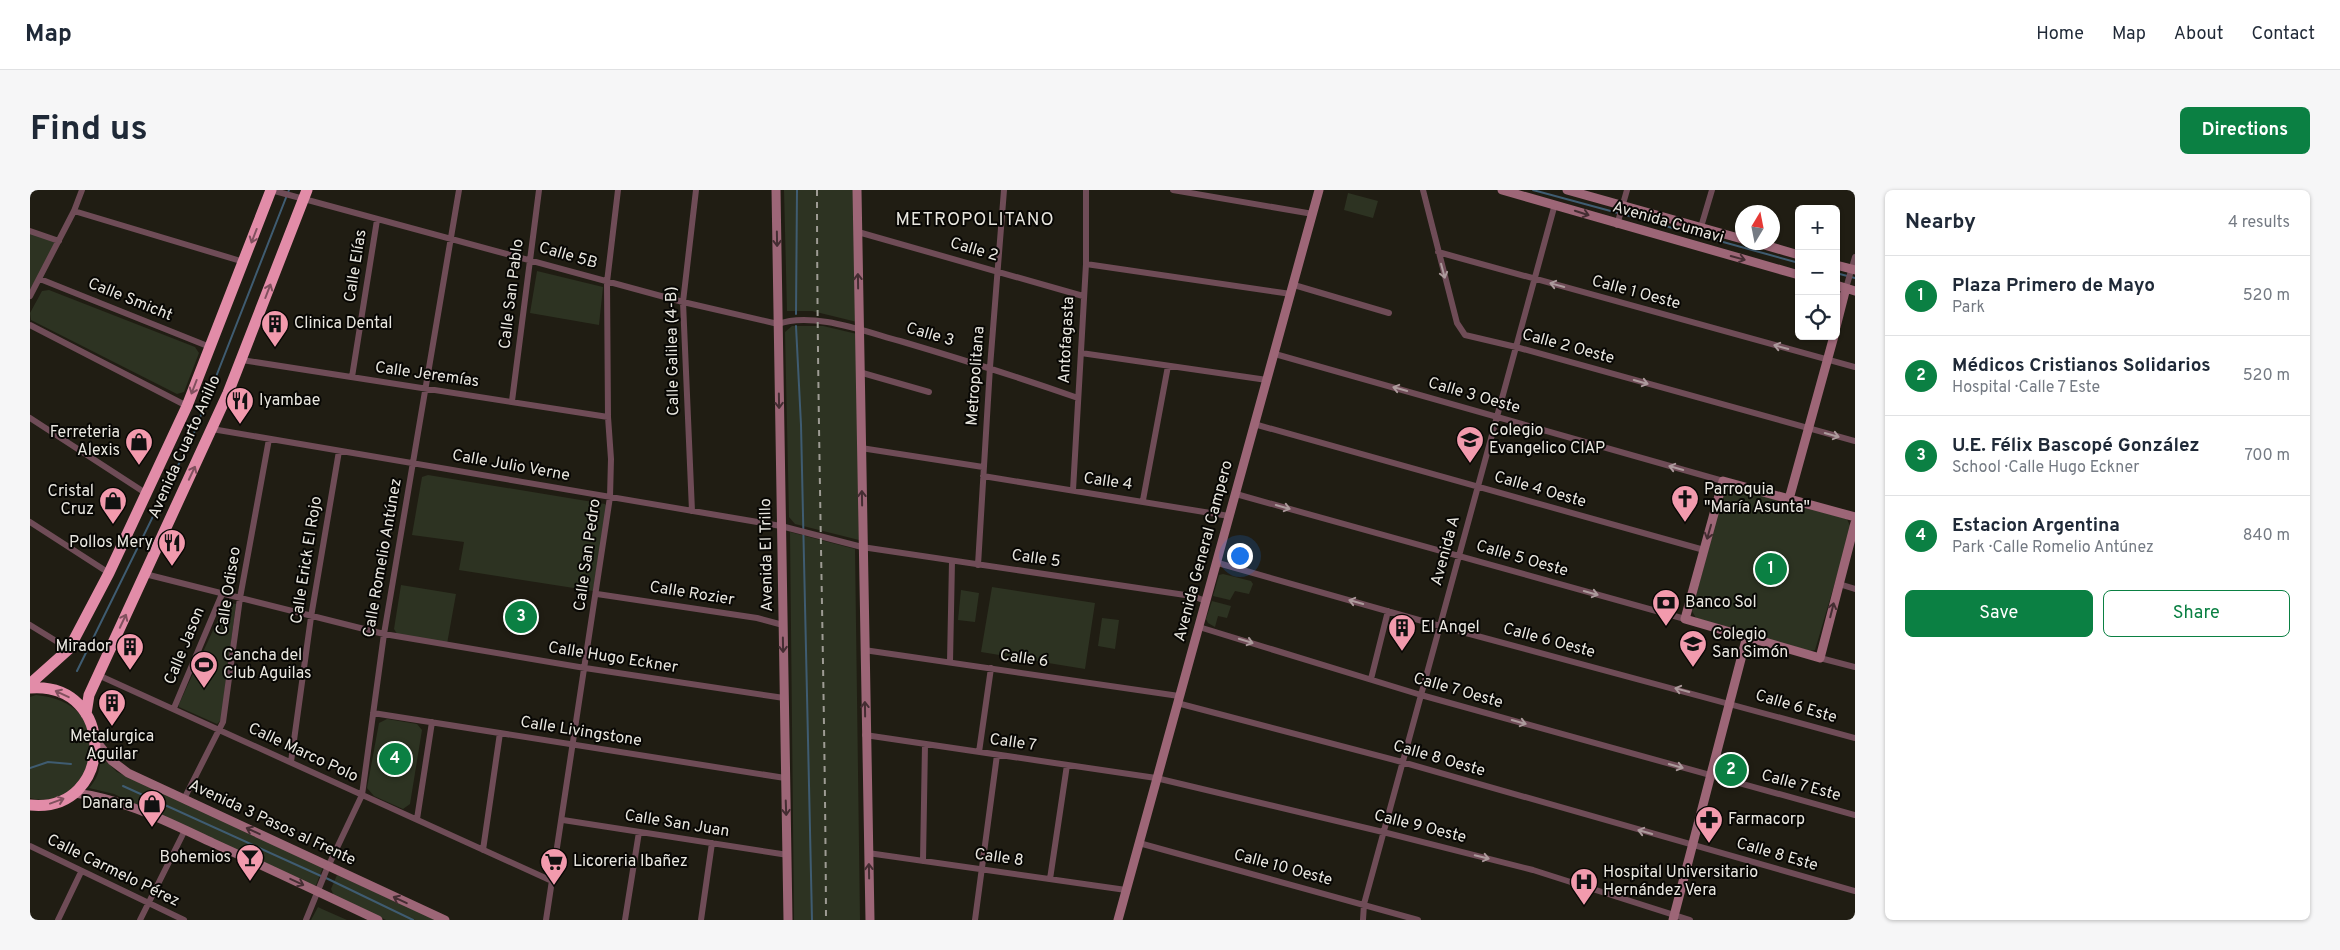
<!DOCTYPE html>
<meta charset="utf-8">
<style>
:root{--surface:#fff;--page:#f6f6f7;--text:#1f2937;--muted:#747a83;--line:#e0e1e3;--accent:#0b8043}
body{margin:0;font-family:Overpass,sans-serif;background:var(--page);color:var(--text)}
.controls{position:absolute;right:15px;top:15px;display:grid;overflow:hidden;border-radius:8px;box-shadow:0 1px 4px #0004}
.controls button{width:45px;height:45px;display:grid;place-items:center;padding:0;border:0;border-bottom:1px solid var(--line);background:var(--surface);color:var(--text);font:25px sans-serif}
.compass{position:absolute;left:1705px;top:15px;width:45px;height:45px;border-radius:50%;background:var(--surface);box-shadow:0 1px 4px #0004;rotate:10deg}
.you{position:absolute;left:1209px;top:365px;width:18px;height:18px;margin:-12px;border:4px solid #fff;border-radius:50%;background:#1a73e8;box-shadow:0 0 0 8px #1a73e833}
.badge{display:grid;place-items:center;width:32px;height:32px;border-radius:50%;background:var(--accent);color:#fff;font-size:16px;font-weight:700}
.pin{position:absolute;translate:-50% -50%;border:2px solid #fff;box-shadow:0 1px 5px #0006}
.list{margin:0;padding:0;list-style:none}
h2{display:flex;justify-content:space-between;align-items:center;height:65px;margin:0;padding:0 20px;font-size:21px}
h2 small{font-size:16px;font-weight:400;color:var(--muted)}
.list li{display:grid;grid-template-columns:32px 1fr auto;gap:15px;align-items:center;box-sizing:border-box;height:80px;padding:0 20px;border-top:1px solid var(--line)}
.list b{display:block;font-size:19px;white-space:nowrap}
.list p{margin:0;font-size:16px;white-space:nowrap;color:var(--muted)}
.list em{font-size:16px;font-style:normal;color:var(--muted)}
.actions{display:flex;gap:10px;padding:15px 20px}
.actions a{flex:1;padding:11px 0;border:1px solid var(--accent);border-radius:8px;text-align:center;font-size:18px;color:var(--accent)}
.actions .main{background:var(--accent);color:#fff}
.icon{flex:none;width:28px;height:28px;fill:none;stroke:currentColor;stroke-width:2;stroke-linecap:round;stroke-linejoin:round}
.map{position:relative;flex:none;width:1825px;height:730px;overflow:hidden;border-radius:8px}
header{display:flex;align-items:center;gap:30px;box-sizing:border-box;height:70px;padding:0 25px;background:var(--surface);border-bottom:1px solid var(--line)}
header strong{font-size:24px}
nav{display:flex;gap:28px;margin-inline-start:auto;font-size:18px}
.intro{display:flex;align-items:center;justify-content:space-between;box-sizing:border-box;height:120px;padding:0 30px}
h1{margin:0;font-size:35px}
.button{padding:12px 22px;border-radius:8px;background:var(--accent);color:#fff;font-size:18px;font-weight:700}
main{display:flex;gap:30px;padding:0 30px}
aside{flex:1;background:var(--surface);border-radius:8px;box-shadow:0 1px 4px #0004}
.map>svg:first-child{display:block}
.green{fill:#2d3322}
.lines{fill:none;stroke-linecap:round;stroke-linejoin:round}
.stream{stroke:#3f5c71;stroke-width:2}
.street{stroke:#6f4c57;stroke-width:6}
.secondary{stroke:#9d6677;stroke-width:9}
.highway{stroke:#e28ca8;stroke-width:11}
.rail{stroke:#9e9c94;stroke-width:2;stroke-dasharray:6 6;stroke-linecap:butt}
.oneway{stroke:#442d32}
.oneway2{stroke:#80505e}
.oneway3{stroke:#ac9a9c}
.labels{text-anchor:middle;dominant-baseline:central;stroke-width:4;stroke-linejoin:round;paint-order:stroke}
.street-label{font-size:16px;fill:#e9e7e0;stroke:#080704}
.poi-label{font-size:16px;fill:#e9e7e0;stroke:#080704;text-anchor:start}
.neighbourhood-label{font-size:18px;letter-spacing:1px;fill:#e9e7e0;stroke:#080704}
</style>
<header>
<strong>Map</strong>
<nav><a>Home</a><a>Map</a><a>About</a><a>Contact</a></nav>
</header>
<div class="intro"><h1>Find us</h1><a class="button">Directions</a></div>
<main>
<div class="map">
<svg width="1825" height="730" viewBox="0 0 1825 730">
<rect width="100%" height="100%" fill="#201d13"/>
<path class="green" d="M754,0H824L827,132L782,121H757Z
M1318,3L1348,11L1343,28L1314,20Z
M0,43L27,52L0,100Z
M507,81L573,97L569,135L500,123Z
M19,100L165,157L169,163L154,202L147,204L1,130L0,123L12,101Z
M762,136H793L827,144L829,350L765,334L759,327L755,142Z
M398,285L575,314L577,317L563,401L429,380L434,352L382,345L392,287Z
M1700,296L1817,329L1821,338L1785,460L1780,461L1666,428L1662,421L1694,301Z
M760,342L825,359L830,730H764Z
M1193,384L1221,391L1223,394L1219,404L1205,401L1200,410L1183,406L1189,385Z
M371,395L426,404L417,454L367,444L364,439Z
M962,397L1065,413L1055,479L951,462Z
M931,400L949,403L945,432L928,430Z
M1182,411L1201,416L1197,428L1188,426L1185,437L1178,433L1176,429Z
M196,412L206,414L191,530L187,534L149,517V514Z
M1072,428L1089,430L1085,459L1068,456Z
M6,505C96,513 63,624 0,608V507Z
M357,529L387,534L392,540L380,614L373,619L344,606L337,598L349,533Z
M71,566L87,582L293,677L286,695H281L84,604L59,598C68,588 70,579 71,566Z
M307,685L407,730H356L304,706L301,699Z
M288,717L292,719L317,730H281Z"/>
<g class="lines">
<path class="stream" d="M1503,0L1588,23
M1592,24L1769,73
M1806,83L1825,88
M766,124L767,0
M766,136L771,235L782,730
M47,481L164,243L259,0
M0,578L18,572L41,574
M93,596L291,686
M296,688L383,730"/>
<path class="street" d="M241,0L653,112L748,134C782,121 836,142 870,151C931,169 988,187 1048,208
M1143,0L1283,24
M1393,0L1427,133L1435,145L1486,157L1825,251
M44,21L214,72
M1587,35L1597,0
M1671,37L1682,0
M0,41L29,51
M828,42L1053,106
M1408,62L1825,177
M1056,74L1261,104
M10,89L180,157
M1264,95L1359,123
M1816,98L1825,67
M0,106L44,21L52,0
M0,135L157,216
M1051,163L1237,190
M1245,164L1693,291
M212,170L578,227
M829,182L899,202
M322,187L347,30
M482,211L509,0
M0,228L117,304
M1224,234L1674,360
M182,239L751,336L832,357L1162,406L1176,411
M831,258L953,277
M953,286L1199,326
M1043,300L1056,74V0
M1206,304L1655,429
M1113,310L1138,176
M662,321L653,112L666,0
M0,332L79,383
M1188,373L1410,436L1825,548
M948,375L960,177L974,0
M115,384L354,444L555,478L754,508
M1809,394L1825,399
M567,404L727,428L753,435
M0,435L39,459
M1169,437L1391,505L1825,625
M834,460L1149,506
M1790,468L1825,477
M920,472L922,371
M68,485L522,691
M1341,489L1358,421
M1147,513L1372,572L1825,701
M144,518L192,404
M343,523L755,588
M835,545L1126,588L1353,642L1503,680L1660,730
M949,562L961,478
M261,572L281,427L309,261
M154,609L193,532L210,408L239,249
M387,629L402,532
M533,630L758,665
M1109,653L1388,730
M0,656L154,730
M453,660L470,543
M838,663L1096,700
M893,671L895,554
M1020,689L1037,575
M28,730L51,682
M110,730L155,640
M276,730L296,681L332,605L354,444L429,0
M516,730L580,307L581,269L578,227L577,92L588,0
M595,730L609,642
M671,730L682,653
M945,730L967,565
M1333,730L1334,714L1525,14"/>
<path class="secondary" d="M746,0L758,730
M827,0L840,730
M1472,0L1769,85
M1537,0L1712,49
M1724,52L1769,65
M1806,75L1825,80
M1806,95L1825,101
M1806,137L1816,98
M1759,309L1804,146
M1825,327L1693,291L1655,429L1790,468L1825,333
M66,551L82,571L98,583L415,730
M44,603C92,608 138,632 183,653C238,678 293,704 348,730
M1088,730L1289,0
M1643,730L1717,446"/>
<path class="highway" d="M0,494L39,459L79,383L157,216L241,0
M0,498C88,491 85,624 0,615
M56,524L59,505L198,203L277,0"/>
<path class="rail" d="M787,0C787,243 795,487 796,730"/>
</g>
<defs><path id="oneway-shaft" d="M-6 0H5M1.5-3L5.5 0L1.5 3" fill="none" stroke-width="1.6" stroke-linecap="round" stroke-linejoin="round" transform="scale(1.25)"/></defs>
<g class="oneway">
<use href="#oneway-shaft" transform="translate(1552 23) rotate(18)"/>
<use href="#oneway-shaft" transform="translate(747 49) rotate(89)"/>
<use href="#oneway-shaft" transform="translate(1708 68) rotate(15)"/>
<use href="#oneway-shaft" transform="translate(828 91) rotate(-91)"/>
<use href="#oneway-shaft" transform="translate(749 211) rotate(89)"/>
<use href="#oneway-shaft" transform="translate(832 308) rotate(-91)"/>
<use href="#oneway-shaft" transform="translate(1679 342) rotate(106)"/>
<use href="#oneway-shaft" transform="translate(1802 420) rotate(-76)"/>
<use href="#oneway-shaft" transform="translate(753 455) rotate(89)"/>
<use href="#oneway-shaft" transform="translate(835 519) rotate(-91)"/>
<use href="#oneway-shaft" transform="translate(756 618) rotate(88)"/>
<use href="#oneway-shaft" transform="translate(223 641) rotate(-155)"/>
<use href="#oneway-shaft" transform="translate(839 681) rotate(-91)"/>
<use href="#oneway-shaft" transform="translate(267 692) rotate(25)"/>
<use href="#oneway-shaft" transform="translate(370 710) rotate(-155)"/>
</g>
<g class="oneway2">
<use href="#oneway-shaft" transform="translate(224 46) rotate(111)"/>
<use href="#oneway-shaft" transform="translate(238 101) rotate(-69)"/>
<use href="#oneway-shaft" transform="translate(164 197) rotate(111)"/>
<use href="#oneway-shaft" transform="translate(162 283) rotate(-65)"/>
<use href="#oneway-shaft" transform="translate(93 431) rotate(-65)"/>
<use href="#oneway-shaft" transform="translate(32 504) rotate(-155)"/>
<use href="#oneway-shaft" transform="translate(27 611) rotate(-20)"/>
</g>
<g class="oneway3">
<use href="#oneway-shaft" transform="translate(1413 81) rotate(75)"/>
<use href="#oneway-shaft" transform="translate(1527 95) rotate(-165)"/>
<use href="#oneway-shaft" transform="translate(1751 157) rotate(-165)"/>
<use href="#oneway-shaft" transform="translate(1611 192) rotate(16)"/>
<use href="#oneway-shaft" transform="translate(1370 199) rotate(-164)"/>
<use href="#oneway-shaft" transform="translate(1802 245) rotate(16)"/>
<use href="#oneway-shaft" transform="translate(1646 278) rotate(-164)"/>
<use href="#oneway-shaft" transform="translate(1253 317) rotate(16)"/>
<use href="#oneway-shaft" transform="translate(1561 403) rotate(16)"/>
<use href="#oneway-shaft" transform="translate(1326 412) rotate(-164)"/>
<use href="#oneway-shaft" transform="translate(1216 451) rotate(17)"/>
<use href="#oneway-shaft" transform="translate(1652 500) rotate(-165)"/>
<use href="#oneway-shaft" transform="translate(1489 532) rotate(16)"/>
<use href="#oneway-shaft" transform="translate(1646 576) rotate(16)"/>
<use href="#oneway-shaft" transform="translate(1615 642) rotate(-164)"/>
<use href="#oneway-shaft" transform="translate(1452 667) rotate(14)"/>
</g>
<defs>
<symbol id="building-pin" viewBox="-11 -11 22 30"><path d="M0 17L-7.5 6A9.5 9.5 0 1 1 7.5 6Z" fill="#f29aad" stroke="#080704"/><path d="M-4-6H4V6H1V3H-1V6H-4ZM-2.5-4.3h1.7v1.8h-1.7ZM.8-4.3h1.7v1.8H.8ZM-2.5-1h1.7V.8h-1.7ZM.8-1h1.7V.8H.8Z" fill="#111"/></symbol>
<symbol id="restaurant-pin" viewBox="-11 -11 22 30"><path d="M0 17L-7.5 6A9.5 9.5 0 1 1 7.5 6Z" fill="#f29aad" stroke="#080704"/><path d="M-5-6h1v4h1v-4h1v4h1v-4h1v5L-1.5 .5V6h-2V.5L-5-1ZM5-6V6H3V1.5H1.5Q1.5-4 5-6Z" fill="#111"/></symbol>
<symbol id="school-pin" viewBox="-11 -11 22 30"><path d="M0 17L-7.5 6A9.5 9.5 0 1 1 7.5 6Z" fill="#f29aad" stroke="#080704"/><path d="M0-5L7-2L0 1L-7-2ZM-4 1L0 2.5L4 1V4Q0 6-4 4Z" fill="#111"/></symbol>
<symbol id="shop-pin" viewBox="-11 -11 22 30"><path d="M0 17L-7.5 6A9.5 9.5 0 1 1 7.5 6Z" fill="#f29aad" stroke="#080704"/><path d="M-5-2.5h2.3a2.7 3.5 0 0 1 5.4 0H5L5.5 6h-11ZM-1.5-2.5h3a1.5 2.3 0 0 0-3 0Z" fill="#111"/></symbol>
<symbol id="church-pin" viewBox="-11 -11 22 30"><path d="M0 17L-7.5 6A9.5 9.5 0 1 1 7.5 6Z" fill="#f29aad" stroke="#080704"/><path d="M-1.2-6h2.4v3.5h3.3v2.4h-3.3V6h-2.4V-.1h-3.3v-2.4h3.3Z" fill="#111"/></symbol>
<symbol id="bank-pin" viewBox="-11 -11 22 30"><path d="M0 17L-7.5 6A9.5 9.5 0 1 1 7.5 6Z" fill="#f29aad" stroke="#080704"/><path d="M-6-4H6V4H-6ZM0-2.3a2.3 2.3 0 1 0 0 4.6a2.3 2.3 0 1 0 0-4.6Z" fill="#111"/></symbol>
<symbol id="stadium-pin" viewBox="-11 -11 22 30"><path d="M0 17L-7.5 6A9.5 9.5 0 1 1 7.5 6Z" fill="#f29aad" stroke="#080704"/><path d="M0-5a6.5 5 0 1 0 0 10a6.5 5 0 1 0 0-10ZM-3.5-1.8h7v3.6h-7Z" fill="#111"/></symbol>
<symbol id="pharmacy-pin" viewBox="-11 -11 22 30"><path d="M0 17L-7.5 6A9.5 9.5 0 1 1 7.5 6Z" fill="#f29aad" stroke="#080704"/><path d="M-2-6h4v4h4v4h-4v4h-4v-4h-4v-4h4Z" fill="#111"/></symbol>
<symbol id="bar-pin" viewBox="-11 -11 22 30"><path d="M0 17L-7.5 6A9.5 9.5 0 1 1 7.5 6Z" fill="#f29aad" stroke="#080704"/><path d="M-6-5H6L.8 .8V4.5H3.5V6h-7V4.5H-.8V.8Z" fill="#111"/></symbol>
<symbol id="supermarket-pin" viewBox="-11 -11 22 30"><path d="M0 17L-7.5 6A9.5 9.5 0 1 1 7.5 6Z" fill="#f29aad" stroke="#080704"/><path d="M-6-5.5h2.5l.6 2H6L4.5 2H-2.5L-4.4-4H-6ZM-1.5 3.2a1.3 1.3 0 1 0 .1 0ZM3 3.2a1.3 1.3 0 1 0 .1 0Z" fill="#111"/></symbol>
<symbol id="hospital-pin" viewBox="-11 -11 22 30"><path d="M0 17L-7.5 6A9.5 9.5 0 1 1 7.5 6Z" fill="#f29aad" stroke="#080704"/><path d="M-5-5h3v3.5h4V-5h3V5h-3V1.5h-4V5h-3Z" fill="#111"/></symbol>
</defs>
<g fill-rule="evenodd">
<use href="#building-pin" x="229" y="118" width="32" height="43"/>
<use href="#restaurant-pin" x="194" y="195" width="32" height="43"/>
<use href="#school-pin" x="1424" y="234" width="32" height="43"/>
<use href="#shop-pin" x="93" y="236" width="32" height="43"/>
<use href="#church-pin" x="1639" y="293" width="32" height="43"/>
<use href="#shop-pin" x="67" y="295" width="32" height="43"/>
<use href="#restaurant-pin" x="126" y="337" width="32" height="43"/>
<use href="#bank-pin" x="1620" y="397" width="32" height="43"/>
<use href="#building-pin" x="1356" y="422" width="32" height="43"/>
<use href="#school-pin" x="1647" y="438" width="32" height="43"/>
<use href="#building-pin" x="84" y="441" width="32" height="43"/>
<use href="#stadium-pin" x="158" y="459" width="32" height="43"/>
<use href="#building-pin" x="66" y="497" width="32" height="43"/>
<use href="#shop-pin" x="106" y="598" width="32" height="43"/>
<use href="#pharmacy-pin" x="1663" y="614" width="32" height="43"/>
<use href="#bar-pin" x="204" y="652" width="32" height="43"/>
<use href="#supermarket-pin" x="508" y="656" width="32" height="43"/>
<use href="#hospital-pin" x="1538" y="676" width="32" height="43"/>
</g>
<g class="labels">
<g class="street-label">
<text transform="translate(1638 33) rotate(16)">Avenida Cumavi</text>
<text transform="translate(944 60) rotate(16)">Calle 2</text>
<text transform="translate(538 66) rotate(16)">Calle 5B</text>
<text transform="translate(326 76) rotate(-81)">Calle Elías</text>
<text transform="translate(1606 103) rotate(15)">Calle 1 Oeste</text>
<text transform="translate(482 104) rotate(-83)">Calle San Pablo</text>
<text transform="translate(100 110) rotate(22)">Calle Smicht</text>
<text transform="translate(900 145) rotate(16)">Calle 3</text>
<text transform="translate(1037 150) rotate(-87)">Antofagasta</text>
<text transform="translate(1538 157) rotate(15)">Calle 2 Oeste</text>
<text transform="translate(643 161) rotate(-91)">Calle Galilea (4-B)</text>
<text transform="translate(397 185) rotate(8)">Calle Jeremías</text>
<text transform="translate(946 186) rotate(-86)">Metropolitana</text>
<text transform="translate(1444 206) rotate(16)">Calle 3 Oeste</text>
<text transform="translate(155 257) rotate(-66)">Avenida Cuarto Anillo</text>
<text transform="translate(481 276) rotate(10)">Calle Julio Verne</text>
<text transform="translate(1078 292) rotate(8)">Calle 4</text>
<text transform="translate(1510 300) rotate(16)">Calle 4 Oeste</text>
<text transform="translate(1174 361) rotate(-75)">Avenida General Campero</text>
<text transform="translate(1416 361) rotate(-75)">Avenida A</text>
<text transform="translate(558 365) rotate(-82)">Calle San Pedro</text>
<text transform="translate(737 365) rotate(-91)">Avenida El Trillo</text>
<text transform="translate(353 368) rotate(-80)">Calle Romelio Antúnez</text>
<text transform="translate(1006 369) rotate(8)">Calle 5</text>
<text transform="translate(1492 369) rotate(16)">Calle 5 Oeste</text>
<text transform="translate(277 370) rotate(-81)">Calle Erick El Rojo</text>
<text transform="translate(199 401) rotate(-81)">Calle Odiseo</text>
<text transform="translate(662 404) rotate(9)">Calle Rozier</text>
<text transform="translate(1519 451) rotate(15)">Calle 6 Oeste</text>
<text transform="translate(155 456) rotate(-68)">Calle Jason</text>
<text transform="translate(583 468) rotate(9)">Calle Hugo Eckner</text>
<text transform="translate(994 469) rotate(8)">Calle 6</text>
<text transform="translate(1428 501) rotate(16)">Calle 7 Oeste</text>
<text transform="translate(1766 517) rotate(16)">Calle 6 Este</text>
<text transform="translate(551 542) rotate(9)">Calle Livingstone</text>
<text transform="translate(983 553) rotate(8)">Calle 7</text>
<text transform="translate(273 563) rotate(25)">Calle Marco Polo</text>
<text transform="translate(1409 569) rotate(16)">Calle 8 Oeste</text>
<text transform="translate(1771 596) rotate(15)">Calle 7 Este</text>
<text transform="translate(242 633) rotate(25)">Avenida 3 Pasos al Frente</text>
<text transform="translate(647 634) rotate(9)">Calle San Juan</text>
<text transform="translate(1390 637) rotate(14)">Calle 9 Oeste</text>
<text transform="translate(1747 665) rotate(16)">Calle 8 Este</text>
<text transform="translate(969 668) rotate(8)">Calle 8</text>
<text transform="translate(1253 678) rotate(15)">Calle 10 Oeste</text>
<text transform="translate(83 681) rotate(26)">Calle Carmelo Pérez</text>
</g>
<g class="poi-label">
<text x="264" y="134">Clinica Dental</text>
<text x="229" y="211">Iyambae</text>
<text x="1459" y="241">Colegio<tspan x="1459" dy="18">Evangelico CIAP</tspan></text>
<text x="90" y="243" text-anchor="end">Ferreteria<tspan x="90" dy="18">Alexis</tspan></text>
<text x="1674" y="300">Parroquia<tspan x="1674" dy="18">"María Asunta"</tspan></text>
<text x="64" y="302" text-anchor="end">Cristal<tspan x="64" dy="18">Cruz</tspan></text>
<text x="123" y="353" text-anchor="end">Pollos Mery</text>
<text x="1655" y="413">Banco Sol</text>
<text x="1391" y="438">El Angel</text>
<text x="1682" y="445">Colegio<tspan x="1682" dy="18">San Simón</tspan></text>
<text x="81" y="457" text-anchor="end">Mirador</text>
<text x="193" y="466">Cancha del<tspan x="193" dy="18">Club Aguilas</tspan></text>
<text x="82" y="547" text-anchor="middle">Metalurgica<tspan x="82" dy="18">Aguilar</tspan></text>
<text x="103" y="614" text-anchor="end">Danara</text>
<text x="1698" y="630">Farmacorp</text>
<text x="201" y="668" text-anchor="end">Bohemios</text>
<text x="543" y="672">Licoreria Ibañez</text>
<text x="1573" y="683">Hospital Universitario<tspan x="1573" dy="18">Hernández Vera</tspan></text>
</g>
<g class="neighbourhood-label">
<text x="945" y="30">METROPOLITANO</text>
</g>
</g>
</svg>
<div class="controls">
<button>+</button>
<button>−</button>
<button><svg class="icon" aria-label="locate" viewBox="0 0 24 24"><circle cx="12" cy="12" r="6"/><path d="M12 2v4M12 18v4M2 12h4M18 12h4"/></svg></button>
</div>
<svg class="compass" viewBox="-18 -18 36 36"><path d="M0-13l5 13h-10z" fill="#e53935"/><path d="M0 13l5-13h-10z" fill="#747a83"/></svg>
<div class="you"></div>
<div class="pin badge" style="left:1741px;top:379px">1</div>
<div class="pin badge" style="left:1701px;top:580px">2</div>
<div class="pin badge" style="left:491px;top:427px">3</div>
<div class="pin badge" style="left:365px;top:569px">4</div>
</div>
<aside>
<h2>Nearby<small>4 results</small></h2>
<ul class="list">
<li><span class="badge">1</span><div><b>Plaza Primero de Mayo</b><p>Park</p></div><em>520 m</em></li>
<li><span class="badge">2</span><div><b>Médicos Cristianos Solidarios</b><p>Hospital · Calle 7 Este</p></div><em>520 m</em></li>
<li><span class="badge">3</span><div><b>U.E. Félix Bascopé González</b><p>School · Calle Hugo Eckner</p></div><em>700 m</em></li>
<li><span class="badge">4</span><div><b>Estacion Argentina</b><p>Park · Calle Romelio Antúnez</p></div><em>840 m</em></li>
</ul>
<div class="actions"><a class="main">Save</a><a>Share</a></div>
</aside>
</main>
